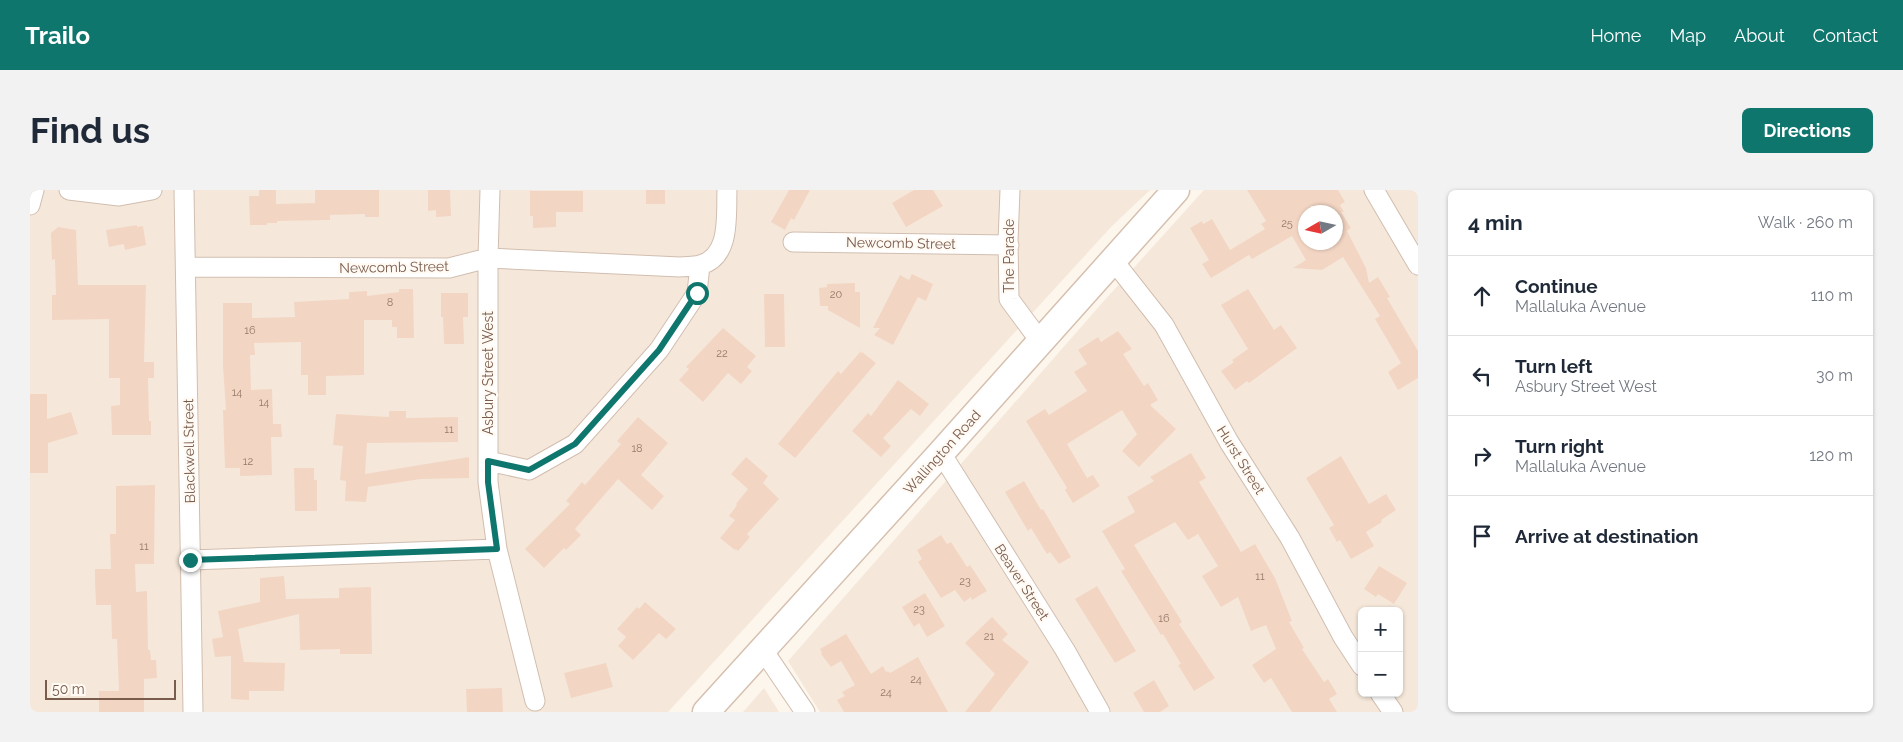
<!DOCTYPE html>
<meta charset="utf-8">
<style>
:root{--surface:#fff;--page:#f2f2f3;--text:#1f2937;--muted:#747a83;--line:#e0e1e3;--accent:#0f766e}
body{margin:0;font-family:Raleway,sans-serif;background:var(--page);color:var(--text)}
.controls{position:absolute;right:15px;bottom:15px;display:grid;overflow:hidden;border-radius:8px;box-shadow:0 1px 4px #0004}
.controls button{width:45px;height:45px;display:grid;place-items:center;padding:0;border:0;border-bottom:1px solid var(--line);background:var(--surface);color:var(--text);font:25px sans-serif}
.compass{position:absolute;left:1268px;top:15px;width:45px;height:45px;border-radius:50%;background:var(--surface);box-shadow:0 1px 4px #0004;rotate:261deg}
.scale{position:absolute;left:15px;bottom:12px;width:131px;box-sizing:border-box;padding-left:5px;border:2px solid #7a5c4d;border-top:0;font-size:14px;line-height:18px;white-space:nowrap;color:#7a5c4d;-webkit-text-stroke:4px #fffaf3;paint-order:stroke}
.stop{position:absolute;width:15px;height:15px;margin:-11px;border:4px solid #0f766e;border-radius:50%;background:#fff}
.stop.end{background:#0f766e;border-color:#fff;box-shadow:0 1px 5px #0008}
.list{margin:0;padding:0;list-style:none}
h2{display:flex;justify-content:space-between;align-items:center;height:65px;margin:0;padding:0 20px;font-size:21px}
h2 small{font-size:16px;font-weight:400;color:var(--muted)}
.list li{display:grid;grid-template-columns:32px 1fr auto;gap:15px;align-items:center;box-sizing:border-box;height:80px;padding:0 20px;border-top:1px solid var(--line)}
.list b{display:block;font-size:19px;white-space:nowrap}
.list p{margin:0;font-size:16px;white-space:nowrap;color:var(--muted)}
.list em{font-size:16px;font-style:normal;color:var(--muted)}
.icon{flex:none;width:28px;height:28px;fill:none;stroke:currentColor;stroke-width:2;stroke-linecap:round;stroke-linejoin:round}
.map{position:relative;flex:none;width:1388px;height:522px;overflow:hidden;border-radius:8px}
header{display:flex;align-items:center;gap:30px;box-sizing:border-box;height:70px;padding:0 25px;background:var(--accent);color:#fff}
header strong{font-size:24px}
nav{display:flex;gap:28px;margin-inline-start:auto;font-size:18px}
.intro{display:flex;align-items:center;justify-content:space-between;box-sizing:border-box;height:120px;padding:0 30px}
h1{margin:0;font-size:35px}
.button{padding:12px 22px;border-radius:8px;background:var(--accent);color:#fff;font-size:18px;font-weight:700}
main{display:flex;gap:30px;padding:0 30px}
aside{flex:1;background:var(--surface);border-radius:8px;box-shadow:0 1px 4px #0004}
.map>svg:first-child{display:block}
.residential{fill:#f5e8da;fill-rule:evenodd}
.building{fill:#f3d5c3;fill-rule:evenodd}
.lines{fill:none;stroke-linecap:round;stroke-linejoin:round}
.street-casing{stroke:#d1beb0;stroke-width:21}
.secondary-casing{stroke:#d6c0b0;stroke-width:29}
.street{stroke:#fff;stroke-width:19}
.secondary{stroke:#fff;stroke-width:26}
.route{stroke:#0f766e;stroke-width:6}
.labels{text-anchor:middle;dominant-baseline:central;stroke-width:4.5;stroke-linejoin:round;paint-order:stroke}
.number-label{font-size:11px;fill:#987a6a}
.street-label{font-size:14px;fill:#7a5c4d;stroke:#fffaf3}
</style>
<header>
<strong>Trailo</strong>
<nav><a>Home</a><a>Map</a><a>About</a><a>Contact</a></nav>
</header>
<div class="intro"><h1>Find us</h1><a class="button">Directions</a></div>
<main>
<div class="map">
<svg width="1388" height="522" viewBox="0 0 1388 522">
<rect width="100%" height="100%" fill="#fdf6ec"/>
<path class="residential" d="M0,0H1120L1081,37L638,522H0Z
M1174,0H1388V522H790L758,471L1073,112ZM1276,22H1306V52H1276ZM1332,421H1369V503H1332Z
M734,498L749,522H713Z"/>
<path class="building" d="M229,0H246V14L285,13V0H349V27H335V24L300,25V30L247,31V33H237V35H220L219,6H229Z
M398,0H420L421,26L406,27V20L398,21Z
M616,0H635V14H616Z
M759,0H780L764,30L761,28L755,40L741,32Z
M884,0H903L913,16L876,37L862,13Z
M1217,0H1308L1315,12L1310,15L1314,22H1311L1321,38L1317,41L1336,78L1339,93L1348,87L1360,107L1357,108L1388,161V188L1368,200L1358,182L1371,173L1345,129L1350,126L1313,67L1292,80L1263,78L1276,70L1262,46L1222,69L1219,65L1181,88L1172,74L1179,70L1160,38L1172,31L1173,34L1182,29L1200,60L1235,39L1231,34L1236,31ZM1276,22H1306V52H1276Z
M500,1H553V22H526V37L503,38V26H500Z
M107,35V37L113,36L116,55L95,60L94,54L79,57L76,40Z
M28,37L46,40L48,95H116L114,172H124V188H118L119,231H121V245H82L81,216L90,215V188H79V129L22,130V105H26L25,69L22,70L21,43Z
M882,84L903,94L896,111L888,107L863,155L844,145L850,138H843L870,85L879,90Z
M825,93V102H830V138L798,120V116H790L789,98L797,97V94Z
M369,99H383L384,148H367V137H362V130H334V185L296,186V205H278V185H271V152L224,153L225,165H220L221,200L242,199L243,234H251L252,247H241L242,285L210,286V278H195L193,220H196L193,176V113H222V128L265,127L264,112L319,109V102L337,101V106L369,102Z
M1218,99L1244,140L1251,135L1267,158L1219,193L1217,191L1205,200L1191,181L1204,172L1202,170L1218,159L1191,115Z
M411,103H438V127H433L434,154H414L413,127H411Z
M734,104H754L755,157H735Z
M693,138L726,166L717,177L722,181L711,194L698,183L673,212L649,190L659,179L656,177Z
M1088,141L1102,159L1093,164L1114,196L1118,193L1128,210L1120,215L1146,239L1109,277L1092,261L1107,244L1092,220L1037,254L1057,288L1063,285L1070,296L1043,313L1035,300L1037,298L996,231L1015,219L1019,225L1057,201L1044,182L1057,174L1048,160L1068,147L1071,152Z
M831,161V164L832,162L846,173L765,268L748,254L808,181L811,184Z
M868,190L899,214L890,226L881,219L853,248L861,256L851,267L822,241L838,223L841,226Z
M0,204H17V229L41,222L48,244L18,253V283H0Z
M359,221H376V228L428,227V252L337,253L335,284L439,267V288L391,289L338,297L336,312L315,311L316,291L310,290L313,256L303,255L306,224L359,227Z
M608,227L638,253L611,285L634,306L622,320L588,289L545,339L551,345L536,360L534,358L514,378L495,359L540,314L536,311L552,292L555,295L591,254L587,251Z
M1161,263L1176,288L1169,292L1211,362L1225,354L1245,388L1262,431L1259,432L1274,458L1272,459L1294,492L1298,489L1307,504L1299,509L1307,522H1262L1241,488L1234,493L1222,475L1246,459L1236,435L1221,441L1208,407L1191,417L1172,386L1188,376L1168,344L1158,350L1145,332L1104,355L1152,432L1149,434L1185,488L1164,501L1148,475L1151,474L1133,444L1131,445L1091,381L1095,379L1072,341L1105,322L1097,307L1124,291L1120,287Z
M1311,266L1339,314L1356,304L1366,320L1351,330L1352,332L1336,342L1344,356L1321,369L1310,350L1307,352L1299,338L1304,335L1276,288Z
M716,267L738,286L733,293L749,309L717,344L720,347L708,361L706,359L705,360L690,348L705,330L699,326L707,315L706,314L718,299L701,284Z
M264,278H284V290H287V321H265Z
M994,291L1011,320L1013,319L1041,367L1029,374L1020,362L1017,364L1001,338L998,341L975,302Z
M125,295L124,374H105L106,402L117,401L118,460H120L121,470H126L127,488L114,489V522H69V501H89L87,449H82L81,415H66L65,390V379H81L80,344H86V296Z
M911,345L917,354L921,352L937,377L940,375L957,401L942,410L941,407L934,412L925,400L911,408L888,372L892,369L887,360Z
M1349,376L1377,393L1364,414L1348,404L1346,407L1334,399Z
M254,386L256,409L309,408V398L341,397L342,464H310V459L270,460L269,424L208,439L214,472L255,473L254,501H219V510L201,509V466L185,467L182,449L193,447L188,421L230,412V388Z
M1067,396L1106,461L1085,473L1045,409Z
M895,403L915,436L897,447L889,433L884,437L872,417Z
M615,412L646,439L636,449L629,443L603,470L588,456L596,447L587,439L607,417L609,419Z
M962,427L978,444L972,450L999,472L960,522H935L965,484L935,453Z
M816,444L841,484L853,476L856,482L858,481L860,483L888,467L918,522H814L807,510L815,506L812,502L825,495L811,471L801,477L791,464L792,463L790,459Z
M576,473L583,497L541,508L534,483Z
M1124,490L1139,516L1130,522H1114L1103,503Z
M472,498L473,522H437L436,499Z"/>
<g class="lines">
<defs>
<path id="street" d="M39,0L89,6L122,0
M154,0L163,522
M460,0L458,68V292L467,359L505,511
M980,0L978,51L979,109L1010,151
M1344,0L1388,75
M0,15L4,0
M763,52L979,55
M1083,70L1134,135L1199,252L1260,348L1313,447L1332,476
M156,77L419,78L458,68L650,77C656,76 664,77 670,75C701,67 696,26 697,0
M911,263L1035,460L1070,522
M458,271L499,280L545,254L629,160L667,103L670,75
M160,370L467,359
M733,460L775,522
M1350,503L1363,522"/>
<path id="secondary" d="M676,522L911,263L1146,0"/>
</defs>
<use href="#street" class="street-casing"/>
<use href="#secondary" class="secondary-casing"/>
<use href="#street" class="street"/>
<use href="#secondary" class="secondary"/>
</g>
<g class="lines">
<path class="route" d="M160,370L467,359L458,292V271L499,280L545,254L629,160L667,103"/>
</g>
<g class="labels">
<g class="number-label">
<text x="1257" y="33">25</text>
<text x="806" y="104">20</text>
<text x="360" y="112">8</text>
<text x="220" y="140">16</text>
<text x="692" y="163">22</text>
<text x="207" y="202">14</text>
<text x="234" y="212">14</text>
<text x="419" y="239">11</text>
<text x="607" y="258">18</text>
<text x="218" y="271">12</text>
<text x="114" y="356">11</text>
<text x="1230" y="386">11</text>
<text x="935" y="391">23</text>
<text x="889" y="419">23</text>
<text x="1134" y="428">16</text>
<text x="959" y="446">21</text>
<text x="886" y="489">24</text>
<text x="856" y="502">24</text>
</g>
<g class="street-label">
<text transform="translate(871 53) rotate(1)">Newcomb Street</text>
<text transform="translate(979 66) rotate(-90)">The Parade</text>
<text transform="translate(364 77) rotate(-1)">Newcomb Street</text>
<text transform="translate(458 183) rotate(-90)">Asbury Street West</text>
<text transform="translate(159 261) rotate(-91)">Blackwell Street</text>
<text transform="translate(912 262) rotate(-48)">Wallington Road</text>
<text transform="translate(1211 270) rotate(58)">Hurst Street</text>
<text transform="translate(992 392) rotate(57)">Beaver Street</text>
</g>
</g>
</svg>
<div class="controls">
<button>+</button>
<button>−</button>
</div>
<svg class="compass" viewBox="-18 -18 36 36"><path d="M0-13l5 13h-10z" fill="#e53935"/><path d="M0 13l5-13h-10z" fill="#747a83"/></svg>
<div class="scale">50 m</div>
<div class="stop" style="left:667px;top:103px"></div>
<div class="stop end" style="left:160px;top:370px"></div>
</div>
<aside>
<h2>4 min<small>Walk · 260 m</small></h2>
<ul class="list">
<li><svg class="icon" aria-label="ahead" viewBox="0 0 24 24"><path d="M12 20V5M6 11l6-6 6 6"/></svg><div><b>Continue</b><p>Mallaluka Avenue</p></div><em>110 m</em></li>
<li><svg class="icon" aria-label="left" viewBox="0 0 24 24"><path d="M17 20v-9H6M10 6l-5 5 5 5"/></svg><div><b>Turn left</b><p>Asbury Street West</p></div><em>30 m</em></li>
<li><svg class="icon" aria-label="right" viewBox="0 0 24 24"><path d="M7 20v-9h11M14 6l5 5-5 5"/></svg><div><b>Turn right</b><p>Mallaluka Avenue</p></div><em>120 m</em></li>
<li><svg class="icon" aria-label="arrive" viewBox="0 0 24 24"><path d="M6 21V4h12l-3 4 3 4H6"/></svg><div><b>Arrive at destination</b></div></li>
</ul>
</aside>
</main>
